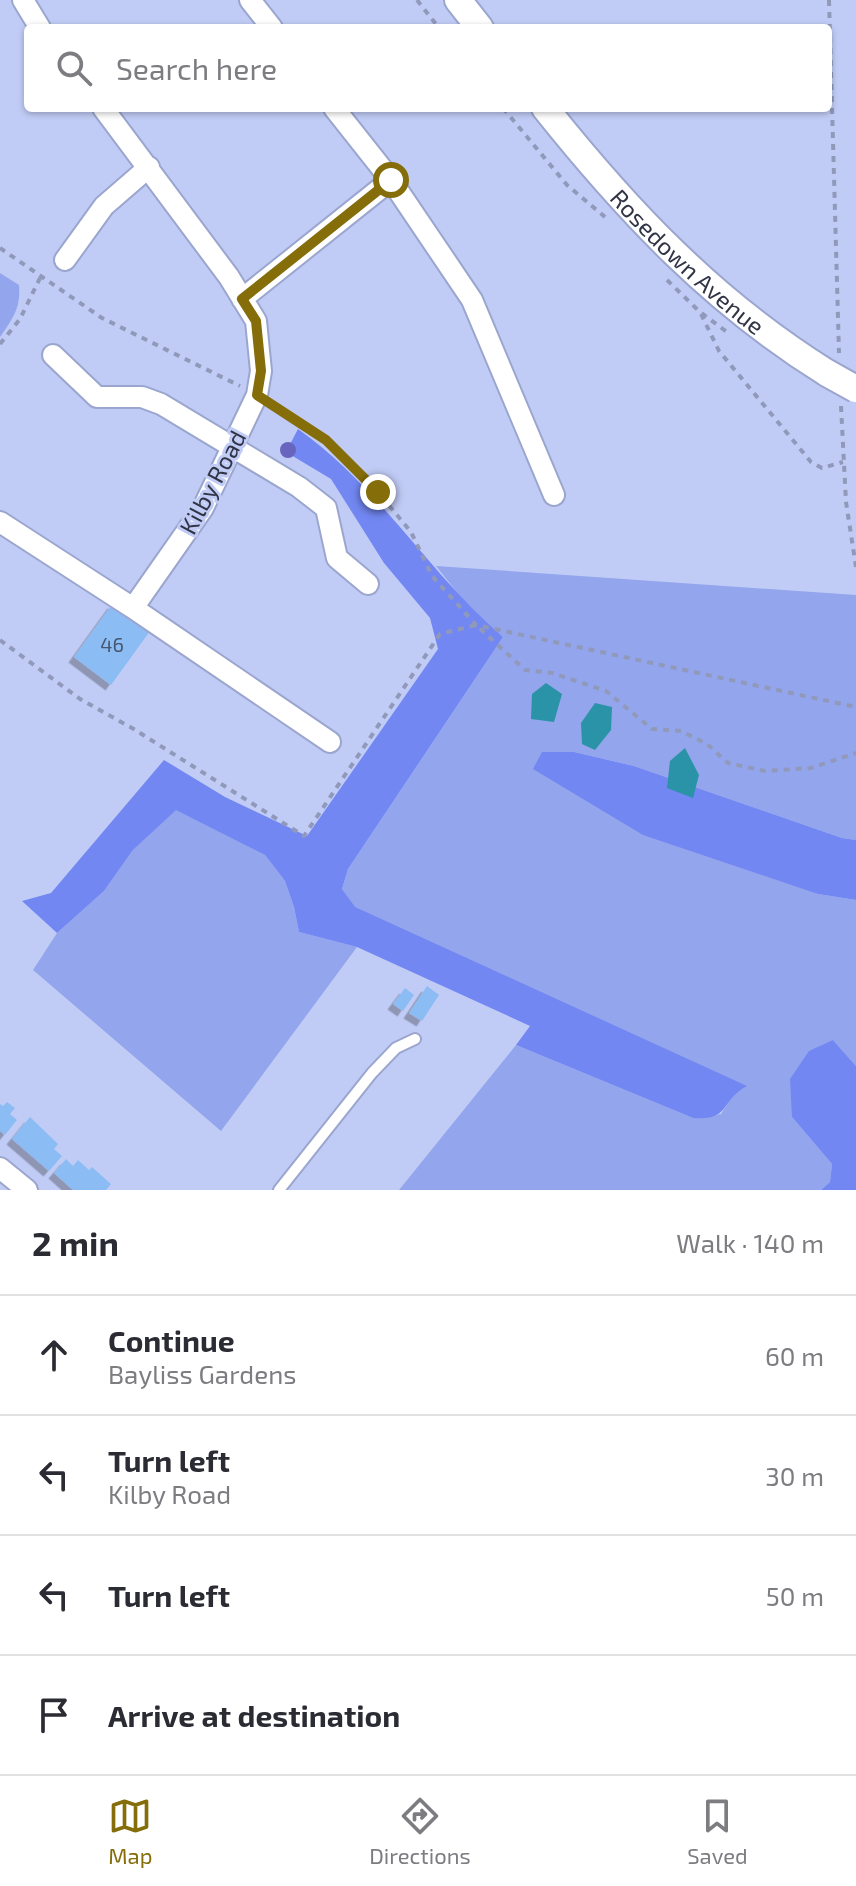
<!DOCTYPE html>
<meta charset="utf-8">
<style>
:root{--surface:#fff;--page:#f2f2f3;--text:#2b2b33;--muted:#7c7c81;--line:#e1e1e2;--accent:#856d0a}
body{margin:0;font-family:"Exo 2",sans-serif;background:var(--page);color:var(--text)}
.stop{position:absolute;width:24px;height:24px;margin:-18px;border:6px solid #856d0a;border-radius:50%;background:#fff}
.stop.end{background:#856d0a;border-color:#fff;box-shadow:0 2px 8px #0008}
.list{margin:0;padding:0;list-style:none}
h2{display:flex;justify-content:space-between;align-items:center;height:104px;margin:0;padding:0 32px;font-size:34px}
h2 small{font-size:26px;font-weight:400;color:var(--muted)}
.list li{display:grid;grid-template-columns:52px 1fr auto;gap:24px;align-items:center;box-sizing:border-box;height:120px;padding:0 32px;border-top:2px solid var(--line)}
.list b{display:block;font-size:30px;white-space:nowrap}
.list p{margin:0;font-size:26px;white-space:nowrap;color:var(--muted)}
.list em{font-size:26px;font-style:normal;color:var(--muted)}
.icon{flex:none;width:44px;height:44px;fill:none;stroke:currentColor;stroke-width:2;stroke-linecap:round;stroke-linejoin:round}
.map{position:relative;flex:none;width:856px;height:1190px;overflow:hidden}
.search{position:absolute;background:var(--surface);box-shadow:0 2px 6px #0004;left:24px;right:24px;top:24px;height:88px;display:flex;align-items:center;gap:20px;box-sizing:border-box;padding:0 28px;border-radius:8px;color:var(--muted);font-size:30px}
.sheet{height:584px;background:var(--surface)}
nav{display:flex;justify-content:space-around;align-items:center;box-sizing:border-box;height:112px;border-top:2px solid var(--line);background:var(--surface);font-size:22px;color:var(--muted)}
nav a{display:grid;justify-items:center;gap:4px}
nav .on{color:var(--accent)}
.map>svg:first-child{display:block}
.green{fill:#93a5ec}
.forest{fill:#7287f2}
.water{fill:#2a93a7}
.building{fill:#8cbcf4;filter:url(#shadow)}
.lines{fill:none;stroke-linecap:round;stroke-linejoin:round}
.service-casing{stroke:#9ba6ce;stroke-width:14}
.minor-casing{stroke:#9ba6ce;stroke-width:24}
.tertiary-casing{stroke:#9ba6ce;stroke-width:30}
.path{stroke:#9199bb;stroke-width:4;stroke-dasharray:6 6;stroke-linecap:butt}
.service{stroke:#fff;stroke-width:10}
.minor{stroke:#fff;stroke-width:20}
.tertiary{stroke:#fff;stroke-width:26}
.tertiary-bridge-casing{stroke:#9ba6ce;stroke-width:30;stroke-linecap:butt}
.tertiary-bridge{stroke:#fff;stroke-width:26}
.tree{fill:#6865be}
.route{stroke:#856d0a;stroke-width:10}
.labels{text-anchor:middle;dominant-baseline:central;stroke-width:6;stroke-linejoin:round;paint-order:stroke}
.number-label{font-size:20px;fill:#475671}
.street-label{font-size:24px;fill:#303445;stroke:#c1ccf6}
</style>
<div class="map">
<svg width="856" height="1190" viewBox="0 0 856 1190">
<defs>
<filter id="shadow"><feDropShadow dx="-5.5" dy="5.5" stdDeviation="0" flood-color="#0004"/></filter>
</defs>
<rect width="100%" height="100%" fill="#c1ccf6"/>
<path class="green" d="M0,273L19,285C21,308 13,318 0,337Z
M436,566L856,595V840L842,838L634,766L574,752L818,894L856,900V1066L833,1040L792,1117L832,1164L830,1182L821,1190H399L516,1045L693,1118L721,1114L735,1092L354,907L342,889L348,869L503,637L471,610Z
M176,809L265,855L285,881L294,907L299,932L357,947L221,1131L33,970L57,933L104,891L133,850Z"/>
<path class="forest" d="M298,429C379,486 429,574 503,637L348,869L342,889L355,907L747,1086C720,1100 731,1121 693,1118L516,1045L530,1026L357,947L299,932L294,907L285,881L265,855L176,810L133,850L104,891L57,933L22,901L51,893L164,760L225,797L307,836L438,649L430,618L384,563L331,479L286,452Z
M542,752H574L634,766L842,838L856,840V900L818,894L643,835L533,769Z
M833,1040L856,1066V1190H821L830,1182L832,1164L792,1117L790,1079L809,1051Z"/>
<path class="water" d="M546,683L562,694L554,722L531,719L532,694Z
M595,703L612,707L611,730L595,750L582,744L581,723Z
M685,748L699,775L693,798L667,788L670,761Z"/>
<path class="building" d="M113,603L150,631L111,685L74,657Z
M427,986L439,995L422,1021L409,1013Z
M405,988L414,995L403,1011L393,1004Z
M7,1102L15,1108L10,1114L17,1120L5,1135L0,1131V1104L3,1106Z
M30,1117L58,1144L54,1149L62,1156L49,1171L12,1139Z
M66,1159L73,1166L78,1160L89,1170L92,1167L111,1184L106,1190H73L54,1173Z"/>
<g class="lines">
<defs>
<path id="service" d="M279,1190L372,1073L396,1048L415,1039"/>
<path id="minor" d="M23,0L40,28
M250,0L272,28
M103,108L229,277L256,321L261,371L257,395L203,508L133,608
M391,180L472,300L554,495
M65,260L104,206L149,167
M242,299L391,180L334,108
M53,355L97,397H142L161,404L299,487L326,508L337,558L368,584
M0,522L133,608L330,742
M0,1168L27,1190"/>
<g id="tertiary">
<path d="M458,0L480,28"/>
<path id="s1" d="M545,108C628,212 713,302 827,373"/>
</g>
</defs>
<use href="#service" class="service-casing"/>
<use href="#minor" class="minor-casing"/>
<use href="#tertiary" class="tertiary-casing"/>
<path class="path" d="M417,0L439,28
M829,0L839,353
M503,108L567,185L605,217
M0,248L102,318L240,386
M667,280L700,312L727,332
M701,314L719,351L811,462L822,468L843,462
M0,344L20,319L40,278
M272,404L326,440L378,492L411,532L432,576L476,625L856,707
M841,406L846,502L856,567
M0,640L80,699L132,728L304,836L440,634L476,625L525,670L552,673L606,691L652,729L681,731L707,744L728,763L765,771L811,768L856,753"/>
<use href="#service" class="service"/>
<use href="#minor" class="minor"/>
<use href="#tertiary" class="tertiary"/>
<defs>
<path id="tertiary-bridge" d="M827,373L856,389"/>
</defs>
<use href="#tertiary-bridge" class="tertiary-bridge-casing"/>
<use href="#tertiary-bridge" class="tertiary-bridge"/>
</g>
<circle class="tree" cx="288" cy="450" r="8"/>
<g class="lines">
<path class="route" d="M378,492L326,440L257,395L261,371L256,321L242,299L391,180"/>
</g>
<g class="labels">
<g class="number-label">
<text x="112" y="644">46</text>
</g>
<g class="street-label">
<text stroke="none"><textPath href="#s1" startOffset="210">Rosedown Avenue</textPath></text>
<text transform="translate(212 482) rotate(-62)">Kilby Road</text>
</g>
</g>
</svg>
<div class="stop" style="left:391px;top:180px"></div>
<div class="stop end" style="left:378px;top:492px"></div>
<div class="search"><svg class="icon" aria-label="search" viewBox="0 0 24 24"><circle cx="10" cy="10" r="6"/><path d="M15 15l6 6"/></svg>Search here</div>
</div>
<section class="sheet">
<h2>2 min<small>Walk · 140 m</small></h2>
<ul class="list">
<li><svg class="icon" aria-label="ahead" viewBox="0 0 24 24"><path d="M12 20V5M6 11l6-6 6 6"/></svg><div><b>Continue</b><p>Bayliss Gardens</p></div><em>60 m</em></li>
<li><svg class="icon" aria-label="left" viewBox="0 0 24 24"><path d="M17 20v-9H6M10 6l-5 5 5 5"/></svg><div><b>Turn left</b><p>Kilby Road</p></div><em>30 m</em></li>
<li><svg class="icon" aria-label="left" viewBox="0 0 24 24"><path d="M17 20v-9H6M10 6l-5 5 5 5"/></svg><div><b>Turn left</b></div><em>50 m</em></li>
<li><svg class="icon" aria-label="arrive" viewBox="0 0 24 24"><path d="M6 21V4h12l-3 4 3 4H6"/></svg><div><b>Arrive at destination</b></div></li>
</ul>
</section>
<nav>
<a class="on"><svg class="icon" aria-label="map" viewBox="0 0 24 24"><path d="M3 6l6-2 6 2 6-2v14l-6 2-6-2-6 2zM9 4v14M15 6v14"/></svg>Map</a>
<a><svg class="icon" aria-label="directions" viewBox="0 0 24 24"><path d="M12 3l9 9-9 9-9-9zM9 14v-3h6M13 9l2 2-2 2"/></svg>Directions</a>
<a><svg class="icon" aria-label="saved" viewBox="0 0 24 24"><path d="M7 4h10v16l-5-4-5 4z"/></svg>Saved</a>
</nav>
